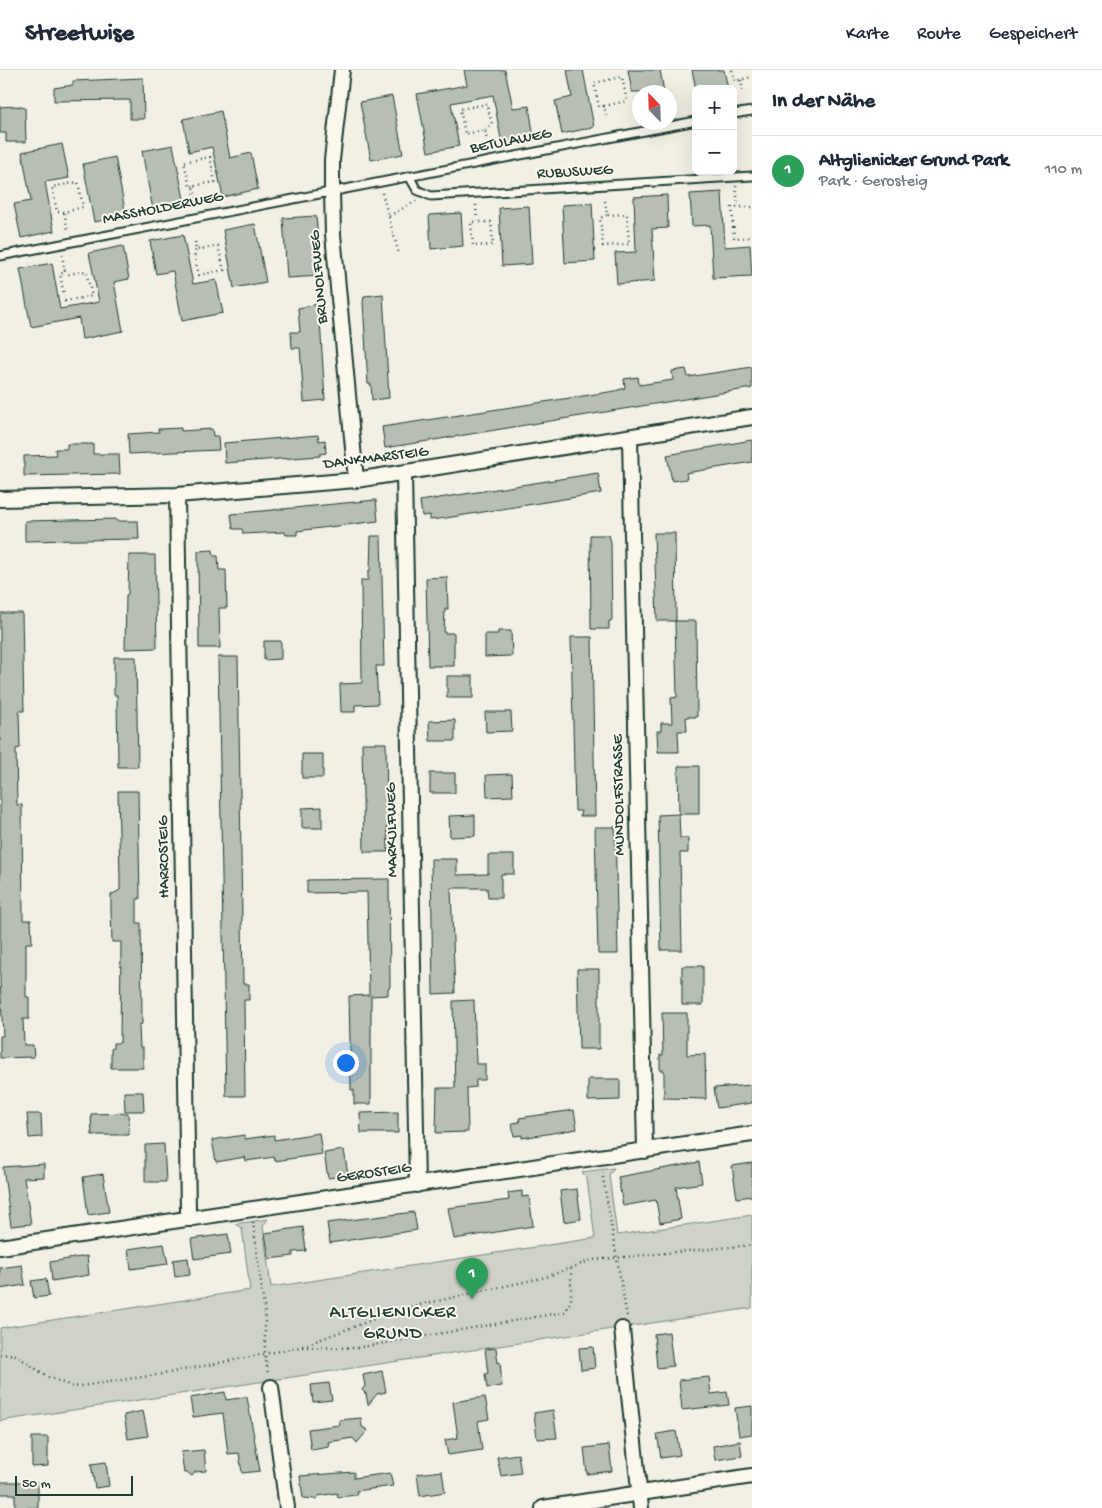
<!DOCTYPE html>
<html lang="de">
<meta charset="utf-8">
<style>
:root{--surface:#fff;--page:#f2f2f3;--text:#1f2937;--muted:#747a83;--line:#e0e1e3;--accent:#2563eb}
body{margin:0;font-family:"Gochi Hand",sans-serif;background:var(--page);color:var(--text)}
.controls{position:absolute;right:15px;top:15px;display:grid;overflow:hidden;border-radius:8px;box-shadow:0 5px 20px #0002}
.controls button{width:45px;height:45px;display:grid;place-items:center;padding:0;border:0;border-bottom:1px solid var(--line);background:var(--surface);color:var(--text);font:25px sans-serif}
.compass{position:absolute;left:632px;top:15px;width:45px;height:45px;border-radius:50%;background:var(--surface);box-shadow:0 5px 20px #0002;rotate:337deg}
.scale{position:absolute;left:15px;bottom:12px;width:118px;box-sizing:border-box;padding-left:5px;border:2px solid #1f3d34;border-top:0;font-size:14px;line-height:18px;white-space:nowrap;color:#1f3d34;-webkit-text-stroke:4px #fbf7ec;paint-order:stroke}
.you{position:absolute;left:345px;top:992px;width:18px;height:18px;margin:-12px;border:4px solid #fff;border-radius:50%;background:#1a73e8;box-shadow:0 0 0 8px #1a73e833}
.badge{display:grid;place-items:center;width:32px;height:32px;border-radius:50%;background:var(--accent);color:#fff;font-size:16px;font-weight:700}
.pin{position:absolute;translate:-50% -41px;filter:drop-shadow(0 1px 2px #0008)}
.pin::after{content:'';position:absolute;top:26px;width:18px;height:15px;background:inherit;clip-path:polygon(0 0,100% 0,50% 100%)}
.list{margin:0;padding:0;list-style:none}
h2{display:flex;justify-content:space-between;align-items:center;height:65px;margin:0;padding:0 20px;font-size:21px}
h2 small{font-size:16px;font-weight:400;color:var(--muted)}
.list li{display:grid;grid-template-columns:32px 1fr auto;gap:15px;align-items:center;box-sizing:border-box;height:70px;padding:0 20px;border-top:1px solid var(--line)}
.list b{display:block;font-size:19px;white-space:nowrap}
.list p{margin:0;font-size:16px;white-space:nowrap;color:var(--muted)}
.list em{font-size:16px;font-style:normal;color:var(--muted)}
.map{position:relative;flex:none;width:752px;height:1438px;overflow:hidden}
header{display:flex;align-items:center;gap:30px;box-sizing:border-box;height:70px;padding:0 25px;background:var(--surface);border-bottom:1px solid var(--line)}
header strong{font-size:24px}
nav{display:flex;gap:28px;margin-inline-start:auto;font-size:18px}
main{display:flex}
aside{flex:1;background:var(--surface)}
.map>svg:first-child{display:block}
.green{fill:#cfd2c8;stroke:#77887e}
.building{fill:#b7beb3;stroke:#1f3d34}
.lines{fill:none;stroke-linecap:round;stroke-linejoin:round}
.service-casing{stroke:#1f3d34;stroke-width:11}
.minor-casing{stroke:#1f3d34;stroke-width:18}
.path{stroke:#1f3d34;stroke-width:2.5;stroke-dasharray:1 4;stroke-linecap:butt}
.service{stroke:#fbf7ec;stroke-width:7}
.minor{stroke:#fbf7ec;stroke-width:14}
.labels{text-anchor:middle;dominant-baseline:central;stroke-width:4;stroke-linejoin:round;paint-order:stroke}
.street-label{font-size:16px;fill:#1f3d34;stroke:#fbf7ec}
.neighbourhood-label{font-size:18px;letter-spacing:1px;fill:#1f3d34;stroke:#fbf7ec}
</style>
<header>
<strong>Streetwise</strong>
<nav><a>Karte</a><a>Route</a><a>Gespeichert</a></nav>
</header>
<main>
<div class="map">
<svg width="752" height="1438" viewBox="0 0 752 1438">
<rect width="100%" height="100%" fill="#f2f0e5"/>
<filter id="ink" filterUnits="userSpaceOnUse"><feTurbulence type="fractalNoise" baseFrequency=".02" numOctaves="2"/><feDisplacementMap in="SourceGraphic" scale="10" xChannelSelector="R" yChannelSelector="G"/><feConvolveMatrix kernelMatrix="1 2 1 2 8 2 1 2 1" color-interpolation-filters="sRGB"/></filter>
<g filter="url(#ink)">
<path class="green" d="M614,1098L609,1105L617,1165L752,1145V1238L0,1351V1258L250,1220L242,1158L235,1154L268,1149L263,1156L271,1217L595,1168L587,1109L582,1102Z"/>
<path class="building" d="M464,0H505L513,38L529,36L534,69L502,75L493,25L451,33L459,76L428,82L417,24L467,15Z
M567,0H583L594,57L562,64L555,31L572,27Z
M628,0H660L664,22H632Z
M692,0H724L728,19H696Z
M143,8L144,49H130V30L54,31V18L73,15V11Z
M392,26L403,84L371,90L360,32Z
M16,36L25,38L26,72H6V63H0V37Z
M221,41L230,88L251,83L258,119L223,127L212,77L189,82L183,49Z
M62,74L69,108L45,112L54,161L21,168L14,134L31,131L22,82Z
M173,75L185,134L153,140L142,81Z
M115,87L126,146L94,152L83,94Z
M722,122L725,177L750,175L752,206L713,208L710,155L692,156L690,124Z
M667,125L668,158L652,159L655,211L617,214L615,183L636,182L634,127Z
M592,133L595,191L565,193L562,135Z
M529,136L532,194L502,196L499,138Z
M461,143L463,176L431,179L429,145Z
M316,146L321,206L287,208L283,148Z
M255,154L266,212L234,218L223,160Z
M183,165L193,214L216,210L223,243L182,251L173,201L156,204L150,171Z
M123,176L129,209L114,212L123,261L82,269L79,248L31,257L20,199L52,193L60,239L99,232L89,183Z
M383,224L389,328L372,330L371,314H368L363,233L364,226Z
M319,234L325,330L304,332L300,278H292L291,262H300L298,238Z
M752,297V318L385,378L382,357L615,321L625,318L624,309L638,307L639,315L673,310L672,301L686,299L688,307Z
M181,358V361L212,359L213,366H218L219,380L129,384L128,364L159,362L158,359Z
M318,365L319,371L325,370L326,383L320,384V386L225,393L224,373Z
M752,370V392L686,403L687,409L672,411L667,385Z
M67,374H93V384H119L120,404L24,406V386L56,385L55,379H67Z
M598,403L601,423L446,448L430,450V445L422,446L420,431Z
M376,430L378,451L297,461V465H286L285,462L243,464L242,459H233L231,444Z
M116,449V451H138L139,469L25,471V451Z
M654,463H675L676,551H657Z
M590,465H609L611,472L612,551H609V559H591Z
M371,466H381L384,596H376L378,634L355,635V642H341L340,614L362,613L361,510H368V501H370Z
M213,480L214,486H218L219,500H226L227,538H219L220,578H199L198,481Z
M129,485H155L157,578L125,579L126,525L128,524Z
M447,507L448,539H445L444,563H454V596H428L426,508Z
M0,543H22L24,641H19L20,678L16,679L17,735H22L23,850H31L32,873H26V927H29V949H23L24,975H33L34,987L0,988V966H3L0,911Z
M675,551H696L697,647H686L687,661H678L679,682H658L657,661H661V653H672L671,628L677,627Z
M498,561H511L512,586L485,587V564H498Z
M571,567H592L595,746H580L581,741H575Z
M264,571H281V589L264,590Z
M114,587H136L138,697H118L117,625H114Z
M218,587H238L243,914H249V930H244L245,1026H226Z
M447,606H473V628H447Z
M485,642H511L512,661L486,662Z
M455,650V671H430L429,651Z
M362,673H386L388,782H364Z
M302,684H323V708H302Z
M678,696H699V744H679L680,768H688V783H680L682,880H661L658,745L679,744Z
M430,703H455V723H430Z
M512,704L513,726L487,727L486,705Z
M118,721H138L140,829H137V853H141L142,954L139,955L140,978H143V998H111V979L113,978V973H120L121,872H112L111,840V825L120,820V808Z
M322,737V758H302V738Z
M475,745V766L450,767L449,746Z
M595,757H615L618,884H598Z
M488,785H514V804H501V828H488L487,818H451L455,923L433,924L431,789H457V805L488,804Z
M389,809L390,917L388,918V925L371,926V1034H354V1020H351L349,926L369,925L367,822L307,823V810Z
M682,896H703V935H682Z
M577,899H599V979H579Z
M474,930L476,994H485V1010H476V1017L467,1018L468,1062L436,1063L437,1018H455L453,931Z
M662,943H687V985L705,984L706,1029L664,1028V1000H660V985H663Z
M588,1009H620V1030L588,1031Z
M752,1015V1033L717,1038L714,1018Z
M124,1022H143L144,1041H125Z
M574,1040L577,1059L522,1068V1065L514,1066L512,1053L520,1052L519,1048Z
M398,1042V1063H361L360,1043Z
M128,1043L129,1065H92L91,1044Z
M27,1044H41L42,1067L29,1068Z
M319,1063L322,1084L275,1091L274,1087L246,1091L245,1087L216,1092L212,1070L244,1065L245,1069L274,1065V1070Z
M164,1074L166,1112H145V1075Z
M344,1080L348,1105L328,1108L324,1083Z
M699,1092L702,1113L676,1117L681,1149L660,1153L656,1130L623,1136L618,1107Z
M752,1093V1126L737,1128L732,1096Z
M44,1094V1107L24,1108L31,1154L11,1156L3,1097Z
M103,1104L109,1142L88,1145L83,1107Z
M577,1119L581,1149L564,1152L560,1121Z
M522,1121V1127L529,1126L533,1156L454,1169L448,1138L509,1130L508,1123Z
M414,1142L417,1160L330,1173L327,1153Z
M303,1157L306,1181L293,1182V1186L269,1189L265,1163Z
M228,1164L231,1184L194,1189L191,1169Z
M164,1174L168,1194L131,1199L128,1179Z
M87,1186L89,1205L52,1211L50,1192Z
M188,1188L190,1205L175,1207L173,1190Z
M22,1195L25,1215L0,1219V1198Z
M46,1209L49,1226L34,1228L31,1211Z
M669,1262L673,1296L657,1298L654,1264Z
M593,1277L595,1298L581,1300L579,1278Z
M496,1278L498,1293L500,1292L502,1316L487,1318L485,1304L488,1303L485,1279Z
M382,1301L386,1322L377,1324L368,1335L366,1324L362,1320L365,1316L363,1305Z
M709,1307L711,1324L727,1322L729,1335L682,1340L679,1310Z
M329,1313L332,1330L313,1332L311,1315Z
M225,1322L226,1330L247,1327L260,1401L242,1403L239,1383L228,1384L223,1343L193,1347L190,1328Z
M485,1327L489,1349L478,1351L482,1380L448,1385L445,1370L458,1368L453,1332Z
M752,1336V1364L739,1366L735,1338Z
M553,1340L557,1368L537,1369L534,1343Z
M143,1341L148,1366L128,1369L124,1345Z
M361,1348L362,1357L368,1360L357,1373L353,1368L328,1372L329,1377L311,1380L308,1359L340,1355L339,1350Z
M676,1361L680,1385L661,1388L657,1364Z
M32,1367H48V1396L32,1397Z
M740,1371L742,1386L715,1390L713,1376Z
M609,1375L612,1401L587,1404L584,1378Z
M204,1380L206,1401L195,1402L192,1406L188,1403H184L181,1382Z
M518,1384L521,1403L501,1406L497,1387Z
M106,1392L109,1416L95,1418L91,1394Z
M442,1401L445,1422L420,1426L417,1404Z
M354,1402V1408L390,1403L393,1416L356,1421L357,1425L338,1427L337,1423L318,1426L316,1429L303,1428L300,1406Z
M0,1412H38V1438H15V1424H0Z"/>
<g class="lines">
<defs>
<path id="service" d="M733,44L752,41
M409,106L417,120L431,126L752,106
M0,186L696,51"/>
<path id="minor" d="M342,0L332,90V121L333,164L356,410
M630,368L645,1081
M404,404L417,1115
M177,425L188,1141L190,1149
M0,429L177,425L356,410L752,347
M0,1177L752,1064
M622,1259L641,1438
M271,1317L287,1438
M543,1438L752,1406"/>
</defs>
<use href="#service" class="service-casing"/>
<use href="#minor" class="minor-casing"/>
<path class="path" d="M732,0L735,11L752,7
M741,10L743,24
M604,36L627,31L622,7L594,13L599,37L604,36L607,49
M485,60L492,54L487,34L460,39L465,64L485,60L489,81
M193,116L190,117L184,92L210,87L215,112L193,116L196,129
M736,116L738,136
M382,123L399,184
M605,131L607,145L627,144L629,174L603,176L600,148L607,145
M476,135L477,152H471L473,176L493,175L491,152H477
M752,137H732L734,168L752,167
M64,142H57L52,117L78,112L83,137L64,142L68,161
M389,146L416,131
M195,172L196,180L218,176L224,200L199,205L194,184L196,180
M62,185L65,202L60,204L65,231L92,226L86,201L69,204L65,202
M602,1102L627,1247
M253,1152L265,1244V1285L268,1303
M302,1277L356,1278L565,1242L571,1231V1196
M0,1285L14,1284L48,1307L74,1317L163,1304L300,1277L401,1239L546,1207L592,1190L752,1175"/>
<use href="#service" class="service"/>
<use href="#minor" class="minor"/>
</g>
</g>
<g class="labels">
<g class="street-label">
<text transform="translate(511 72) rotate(-11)">BETULAWEG</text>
<text transform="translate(575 103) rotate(-3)">RUBUSWEG</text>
<text transform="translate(163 139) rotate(-11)">MASSHOLDERWEG</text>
<text transform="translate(320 207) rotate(-95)">BRUNOLFWEG</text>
<text transform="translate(376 389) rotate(-7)">DANKMARSTEIG</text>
<text transform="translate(620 725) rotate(-91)">MUNDOLFSTRASSE</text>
<text transform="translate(393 760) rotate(-91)">MARKULFWEG</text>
<text transform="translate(165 787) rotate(-91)">HARROSTEIG</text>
<text transform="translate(374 1104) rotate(-8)">GEROSTEIG</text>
</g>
<g class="neighbourhood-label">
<text x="393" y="1243">ALTGLIENICKER<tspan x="393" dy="21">GRUND</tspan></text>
</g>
</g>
</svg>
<div class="controls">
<button>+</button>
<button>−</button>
</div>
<svg class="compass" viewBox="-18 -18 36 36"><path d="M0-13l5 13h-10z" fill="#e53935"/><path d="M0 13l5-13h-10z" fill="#747a83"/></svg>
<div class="scale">50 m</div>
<div class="you"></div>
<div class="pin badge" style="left:472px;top:1229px;background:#2e9e5b">1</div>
</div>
<aside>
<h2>In der Nähe<small></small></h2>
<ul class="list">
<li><span class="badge" style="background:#2e9e5b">1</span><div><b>Altglienicker Grund Park</b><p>Park · Gerosteig</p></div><em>110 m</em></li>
</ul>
</aside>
</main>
